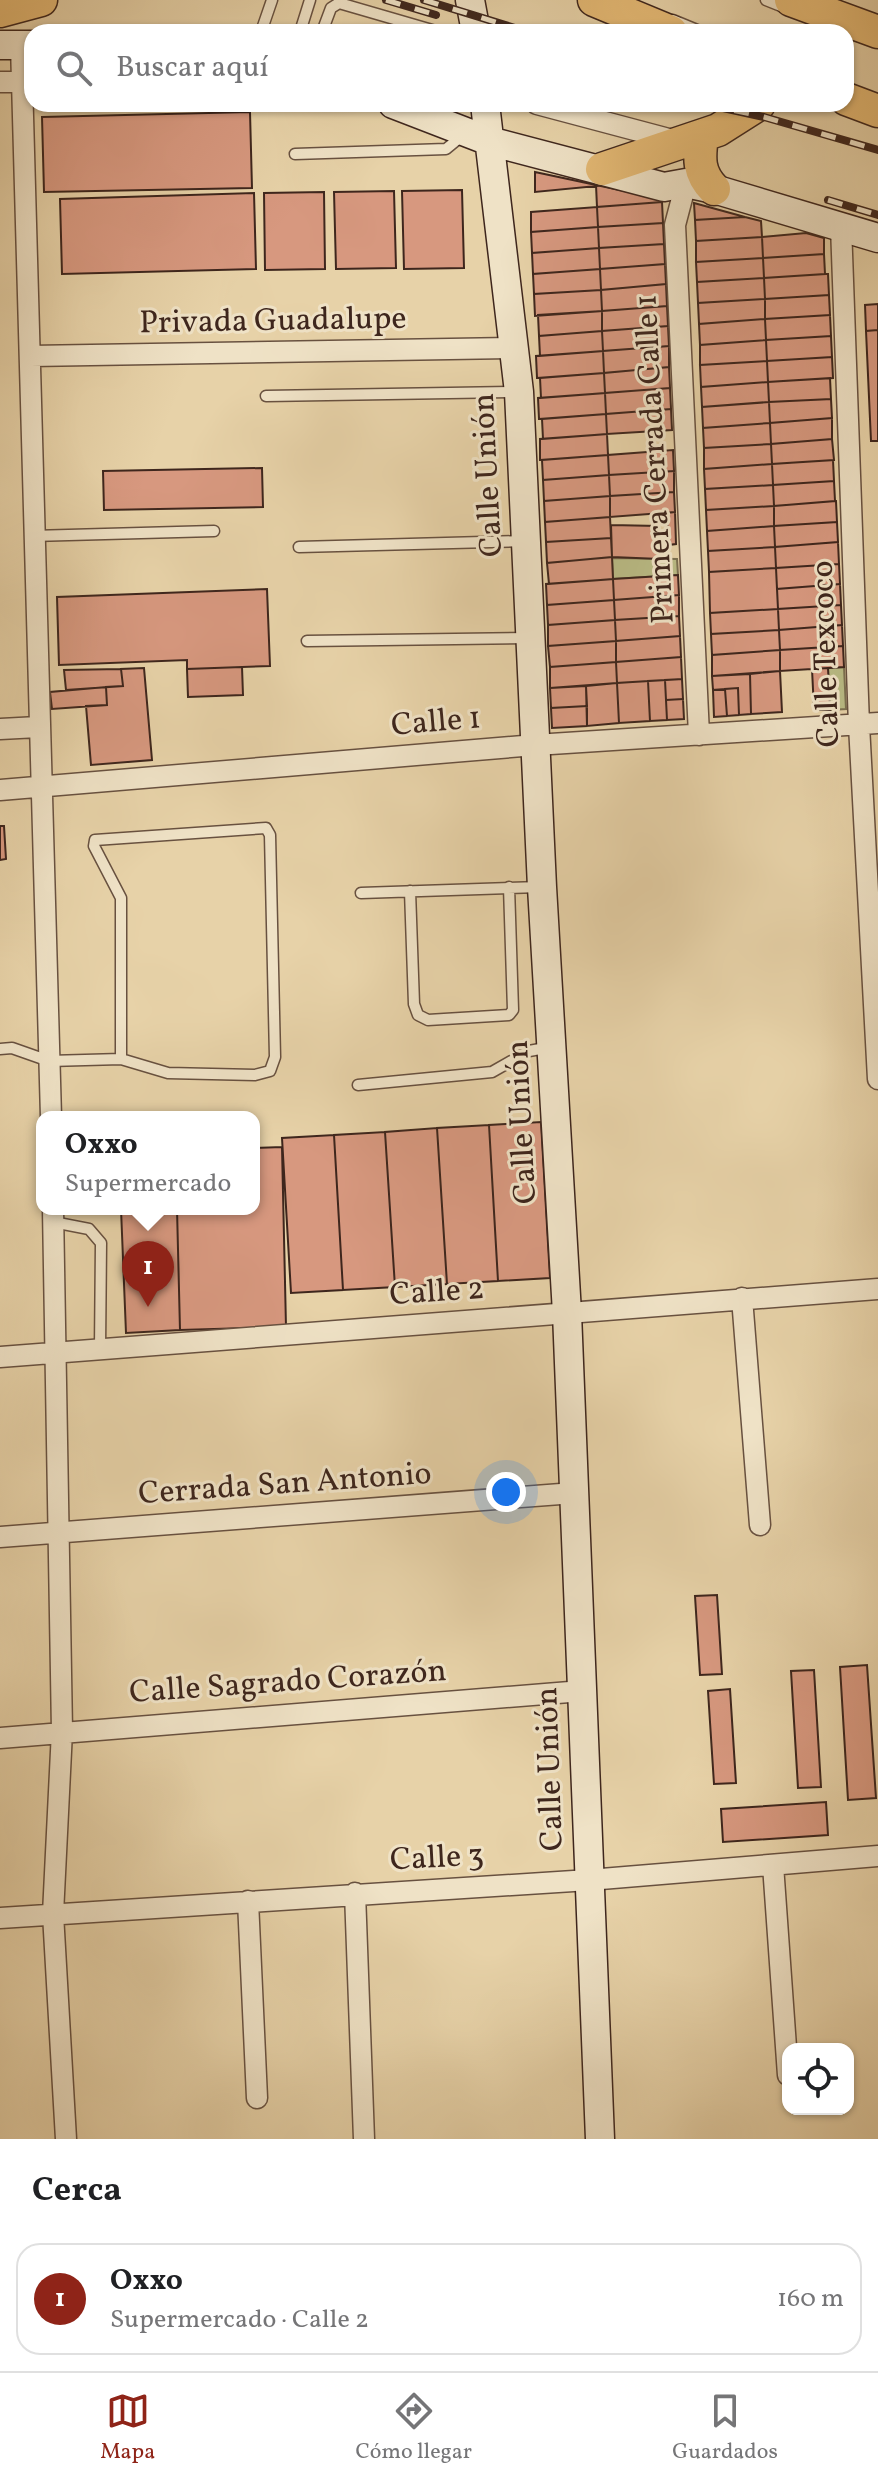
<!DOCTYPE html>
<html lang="es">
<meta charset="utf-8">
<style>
:root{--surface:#fff;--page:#f6f6f6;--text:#202124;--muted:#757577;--line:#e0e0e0;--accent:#8f2418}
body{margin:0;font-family:Vollkorn,serif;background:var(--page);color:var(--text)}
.controls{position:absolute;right:24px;bottom:24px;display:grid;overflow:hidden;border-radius:16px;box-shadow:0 2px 6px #0004}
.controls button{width:72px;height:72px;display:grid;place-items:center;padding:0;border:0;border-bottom:2px solid var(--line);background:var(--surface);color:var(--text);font:40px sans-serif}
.you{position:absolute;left:506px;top:1492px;width:28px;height:28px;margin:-20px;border:6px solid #fff;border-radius:50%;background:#1a73e8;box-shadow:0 0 0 12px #1a73e833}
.badge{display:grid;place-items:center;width:52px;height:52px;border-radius:50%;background:var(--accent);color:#fff;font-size:26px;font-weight:700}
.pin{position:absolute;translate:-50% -66px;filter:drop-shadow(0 2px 4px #0008)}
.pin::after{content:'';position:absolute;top:42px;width:28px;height:24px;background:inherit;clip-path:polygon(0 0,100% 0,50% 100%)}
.popup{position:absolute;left:36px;top:1111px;width:224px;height:104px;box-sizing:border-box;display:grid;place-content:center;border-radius:16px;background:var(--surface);filter:drop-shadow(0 2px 6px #0005);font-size:26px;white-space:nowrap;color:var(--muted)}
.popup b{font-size:30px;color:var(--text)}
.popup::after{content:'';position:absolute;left:50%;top:100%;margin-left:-16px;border:16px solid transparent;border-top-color:var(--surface)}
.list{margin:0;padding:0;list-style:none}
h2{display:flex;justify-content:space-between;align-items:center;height:104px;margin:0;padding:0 32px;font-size:34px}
h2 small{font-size:26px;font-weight:400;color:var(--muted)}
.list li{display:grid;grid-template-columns:52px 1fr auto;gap:24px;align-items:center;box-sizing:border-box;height:112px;margin:0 16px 16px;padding:0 16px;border:2px solid var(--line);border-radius:24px}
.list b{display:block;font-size:30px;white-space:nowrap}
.list p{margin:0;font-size:26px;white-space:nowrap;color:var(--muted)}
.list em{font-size:26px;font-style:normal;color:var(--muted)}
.icon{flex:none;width:44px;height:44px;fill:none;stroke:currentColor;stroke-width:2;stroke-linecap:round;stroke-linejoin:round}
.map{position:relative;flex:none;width:878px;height:2139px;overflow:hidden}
.search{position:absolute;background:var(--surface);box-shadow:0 2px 6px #0004;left:24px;right:24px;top:24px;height:88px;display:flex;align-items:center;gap:20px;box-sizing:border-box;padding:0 28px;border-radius:24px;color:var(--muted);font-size:30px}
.sheet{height:232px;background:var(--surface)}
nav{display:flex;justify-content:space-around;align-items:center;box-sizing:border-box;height:112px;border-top:2px solid var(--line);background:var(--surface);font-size:22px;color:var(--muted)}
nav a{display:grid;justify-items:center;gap:4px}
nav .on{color:var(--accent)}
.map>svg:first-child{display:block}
.green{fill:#b9bb85;stroke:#7c7051;stroke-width:2}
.building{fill:#d7987f;stroke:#3e261d;stroke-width:2}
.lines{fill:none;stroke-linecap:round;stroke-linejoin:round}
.lane-casing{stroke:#685140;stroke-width:13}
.street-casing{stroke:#685140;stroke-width:23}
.secondary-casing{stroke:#3e261d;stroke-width:31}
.primary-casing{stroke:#3e261d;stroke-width:35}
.lane{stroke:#efe2c6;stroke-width:10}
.street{stroke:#efe2c6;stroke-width:20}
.secondary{stroke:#efe2c6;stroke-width:28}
.primary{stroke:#e4b974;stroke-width:32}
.rail-casing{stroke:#3e261d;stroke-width:8}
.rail{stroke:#efe2c6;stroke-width:5;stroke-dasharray:15;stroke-linecap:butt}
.labels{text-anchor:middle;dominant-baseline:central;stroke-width:6;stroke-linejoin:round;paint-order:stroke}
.street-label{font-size:32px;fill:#3e261d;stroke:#efe2c6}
</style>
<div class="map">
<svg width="878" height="2139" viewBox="0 0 878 2139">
<rect width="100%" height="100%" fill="#e7d2a8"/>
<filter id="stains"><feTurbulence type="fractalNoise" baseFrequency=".0025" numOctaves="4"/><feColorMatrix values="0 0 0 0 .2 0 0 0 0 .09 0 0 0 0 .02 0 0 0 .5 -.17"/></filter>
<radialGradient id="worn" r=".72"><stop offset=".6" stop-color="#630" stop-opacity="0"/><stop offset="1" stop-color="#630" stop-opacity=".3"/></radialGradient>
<path class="green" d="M612,558L677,559L678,575L613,579Z
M844,667L846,709L830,710L828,668Z"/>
<path class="building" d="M250,112L252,188L44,192L42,117Z
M535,172L596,185L597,186L535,192Z
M596,185L663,199L662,202L597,207Z
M462,190L464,268L404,269L402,191Z
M394,191L396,268L336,269L334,192Z
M324,192L325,269L265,270L264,193Z
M254,193L256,269L62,274L60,199Z
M662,202L663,223L598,227L597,207Z
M694,203L745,217L695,220Z
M597,207L598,227L531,232V212Z
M745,217L761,221L762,237L696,241L695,220Z
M663,223L664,244L599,248L598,227Z
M598,227L599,248L532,253L531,232Z
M806,233L824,238V254L763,258L762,237Z
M762,237L763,258L696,262V241Z
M664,244L665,264L600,269L599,248Z
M599,248L600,269L533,274L532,253Z
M824,254L825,274L764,278L763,258Z
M763,258L764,278L697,282L696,262Z
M665,264L666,284L601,290L600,269Z
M600,269L601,290L534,294L533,274Z
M825,274H828L829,295L765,299L764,278Z
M764,278L765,299L698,303L697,282Z
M666,284L667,306L602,311L601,290Z
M601,290L602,311L535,316L534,294Z
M829,295L830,315L765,319V299Z
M765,299V319L699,324L698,303Z
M878,304V330L866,331L865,305Z
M667,306L668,326L602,331V311Z
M602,311V331L539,336L538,315Z
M830,315L831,336L766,340L765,319Z
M765,319L766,340L700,345L699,324Z
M668,326L669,346L603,351L602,331Z
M878,330V441H871L866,331Z
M602,331L603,351L540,356L539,336Z
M831,336L832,357L767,361L766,340Z
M766,340L767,361L700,365V345Z
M669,346V367L604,373L603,351Z
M603,351L604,373L537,378L536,356Z
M832,357L833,378L768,382L767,361Z
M767,361L768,382L701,387L700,365Z
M669,367L670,388L605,393L604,373Z
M604,373L605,393L541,398L540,378Z
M830,378L831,399L769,402L768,382Z
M768,382L769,402L702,407L701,387Z
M670,388L671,409L606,414L605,393Z
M605,393L606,414L539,419L538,398Z
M831,399L832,418L770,423L769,402Z
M769,402L770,423L703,428L702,407Z
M671,409L672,430L607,434L606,414Z
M606,414L607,434L543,439L542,419Z
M832,418V439L771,444L770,423Z
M770,423L771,444L704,448L703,428Z
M607,434L608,455L540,460V439Z
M832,439L834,460L772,464L771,444Z
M771,444L772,464L704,469V448Z
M673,450L674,471L609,475L608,455Z
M608,455L609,475L543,480L542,460Z
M833,460L834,481L773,485L772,464Z
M772,464L773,485L705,489L704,469Z
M262,468L263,507L104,510L103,471Z
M674,471V492L610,496L609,475Z
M609,475L610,496L544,501L543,480Z
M834,481L835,501L774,506L773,485Z
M773,485L774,506L706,510L705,489Z
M674,492L675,512L610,517V496Z
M610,496V517L545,522L544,501Z
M836,501L837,522L774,526V506Z
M774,506V526L707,531L706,510Z
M675,512L676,544L668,545L667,513Z
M610,517L611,538L546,542L545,522Z
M837,522L838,542L775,547L774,526Z
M611,525L658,526L660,559L612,557Z
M774,526L775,547L708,551L707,531Z
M611,538L612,557L547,563L546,542Z
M838,542L839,564L776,568L775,547Z
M775,547L776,568L709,572L708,551Z
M612,557L613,579L549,584L547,563Z
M839,564L840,584L777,589L776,568Z
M776,568L778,609L710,613L709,572Z
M678,575L679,595L614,600L613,579Z
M613,579L614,600L547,605L546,584Z
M840,584L841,605L778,609L777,589Z
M267,589L270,666L187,669V660L59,665L57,597Z
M679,595V616L615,620L614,600Z
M614,600L615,620L548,625L547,605Z
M841,605L842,625L779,630L778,609Z
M778,609L779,630L711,634L710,613Z
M679,616L680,636L616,641L615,620Z
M615,620L616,641L548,646V625Z
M842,625L843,646L780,650L779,630Z
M779,630L780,650L712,655L711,634Z
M680,636L681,657L616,662V641Z
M616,641V662L550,667L548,646Z
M843,646L844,667L780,671V650Z
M780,650V671L712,676V655Z
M681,657L682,679L617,683L616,662Z
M616,662L617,683L550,688V667Z
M242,667L243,695L188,697L187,669Z
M144,668L152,760L91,765L86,706L107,705L106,687L123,686L121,669Z
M828,668L830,710H814L812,669Z
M121,669L123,686L66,690L64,670Z
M780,671L782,712L751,714L750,674Z
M750,674L751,714L739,715L738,688L713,690L712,676Z
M682,679L683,699L666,700L665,680Z
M665,680L667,720L650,721L648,681Z
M648,681L650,721L619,723L617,683Z
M617,683L619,723L587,726L586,686Z
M586,686L587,706L551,708L550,688Z
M106,687L107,705L52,709L50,692Z
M738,688L739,715L727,716L725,689Z
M725,689L727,716L714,717L713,690Z
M683,699L684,719L667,720L666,700Z
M587,706V726L552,728L551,708Z
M0,826H4L6,859L0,860Z
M541,1122L550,1278L498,1281L489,1125Z
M489,1125L498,1281L447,1284L437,1128Z
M437,1128L447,1284L395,1287L385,1132Z
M385,1132L395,1287L343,1290L334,1135Z
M334,1135L343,1290L291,1293L282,1138Z
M282,1147L286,1327L180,1330L177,1209H254V1148Z
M121,1209H177L180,1330L126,1333Z
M717,1595L722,1674L700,1675L695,1596Z
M867,1665L876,1798L848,1800L840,1667Z
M814,1670L821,1787L798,1788L791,1671Z
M730,1689L736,1783L714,1784L708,1691Z
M826,1802L828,1835L723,1842L721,1809Z"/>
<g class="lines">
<defs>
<path id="lane" d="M766,0L786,8
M673,20L702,32
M261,32L272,0
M300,32L310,0
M322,32L331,8L339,3L439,32
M295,154L446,149L463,135
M266,396L517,392
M32,536L214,531
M299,547L524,541
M307,641L529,638
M410,891L414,1004L418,1015L428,1020L509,1015L513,1010L509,887
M361,893L540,887
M0,1049L12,1048L49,1061L121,1059L168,1073L255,1075L270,1071L275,1057L270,835L266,828L95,840L94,846L121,898V1059
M358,1085L492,1072L529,1051L551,1047
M53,1222L89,1229L101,1243L100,1349"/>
<path id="street" d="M21,45L51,1117
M0,82H23
M537,104L680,142
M686,183L675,225L699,735
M841,226L859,725L878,1079
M31,356L516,348
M0,729L38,727
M0,790L535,745L878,723
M53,1209L62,1731L53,1914L66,2139
M742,1298L760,1525
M0,1357L878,1289
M0,1537L574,1493
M0,1738L582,1691
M773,1865L788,2075
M355,1893L364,2139
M248,1901L257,2098
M0,1918L589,1880L878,1856"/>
<path id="secondary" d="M470,0L476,32
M0,45H32
M393,104L489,141L664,187L686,183L714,189L878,238
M485,104L519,392L542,887L567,1313L600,2139"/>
<path id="primary" d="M594,0L671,32
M791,0L878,32
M0,11L41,0
M846,99L878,111
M702,136C699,158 698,173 714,189
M602,169L718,130L759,104"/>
</defs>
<use href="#lane" class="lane-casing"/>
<use href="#street" class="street-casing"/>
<use href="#secondary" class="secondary-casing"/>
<use href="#primary" class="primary-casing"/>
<use href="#lane" class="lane"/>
<use href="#street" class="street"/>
<use href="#secondary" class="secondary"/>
<use href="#primary" class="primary"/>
<defs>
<path id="rail" d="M386,0L436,15
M424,0L528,32
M705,104L764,117L878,150
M828,200L878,215"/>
</defs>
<use href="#rail" class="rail-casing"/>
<use href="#rail" class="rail"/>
</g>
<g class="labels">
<g class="street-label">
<text transform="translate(273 322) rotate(-1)">Privada Guadalupe</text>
<text transform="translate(656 459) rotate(-93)">Primera Cerrada Calle 1</text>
<text transform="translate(489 475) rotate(-93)">Calle Unión</text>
<text transform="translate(827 654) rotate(-92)">Calle Texcoco</text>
<text transform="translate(436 723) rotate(-5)">Calle 1</text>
<text transform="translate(523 1122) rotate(-93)">Calle Unión</text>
<text transform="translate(437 1293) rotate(-4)">Calle 2</text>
<text transform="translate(285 1485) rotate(-4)">Cerrada San Antonio</text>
<text transform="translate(288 1683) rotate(-4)">Calle Sagrado Corazón</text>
<text transform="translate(551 1769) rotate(-92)">Calle Unión</text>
<text transform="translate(437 1859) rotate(-3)">Calle 3</text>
</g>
</g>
<rect width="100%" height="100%" filter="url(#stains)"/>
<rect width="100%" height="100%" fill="url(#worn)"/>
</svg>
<div class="controls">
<button><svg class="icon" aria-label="locate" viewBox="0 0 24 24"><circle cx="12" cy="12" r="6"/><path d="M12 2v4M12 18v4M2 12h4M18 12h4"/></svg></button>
</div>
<div class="you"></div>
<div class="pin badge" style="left:148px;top:1307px">1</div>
<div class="popup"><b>Oxxo</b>Supermercado</div>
<div class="search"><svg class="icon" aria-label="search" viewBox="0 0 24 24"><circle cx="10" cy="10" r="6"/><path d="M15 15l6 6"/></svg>Buscar aquí</div>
</div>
<section class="sheet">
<h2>Cerca<small></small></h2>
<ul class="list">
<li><span class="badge">1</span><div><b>Oxxo</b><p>Supermercado · Calle 2</p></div><em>160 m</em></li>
</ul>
</section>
<nav>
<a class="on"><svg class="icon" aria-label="map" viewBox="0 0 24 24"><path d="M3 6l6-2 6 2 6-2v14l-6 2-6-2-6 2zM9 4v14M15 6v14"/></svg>Mapa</a>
<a><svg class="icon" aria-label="directions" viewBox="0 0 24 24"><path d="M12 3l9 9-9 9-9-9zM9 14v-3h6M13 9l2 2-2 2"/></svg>Cómo llegar</a>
<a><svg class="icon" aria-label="saved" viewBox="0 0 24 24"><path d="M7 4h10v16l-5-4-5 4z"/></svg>Guardados</a>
</nav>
